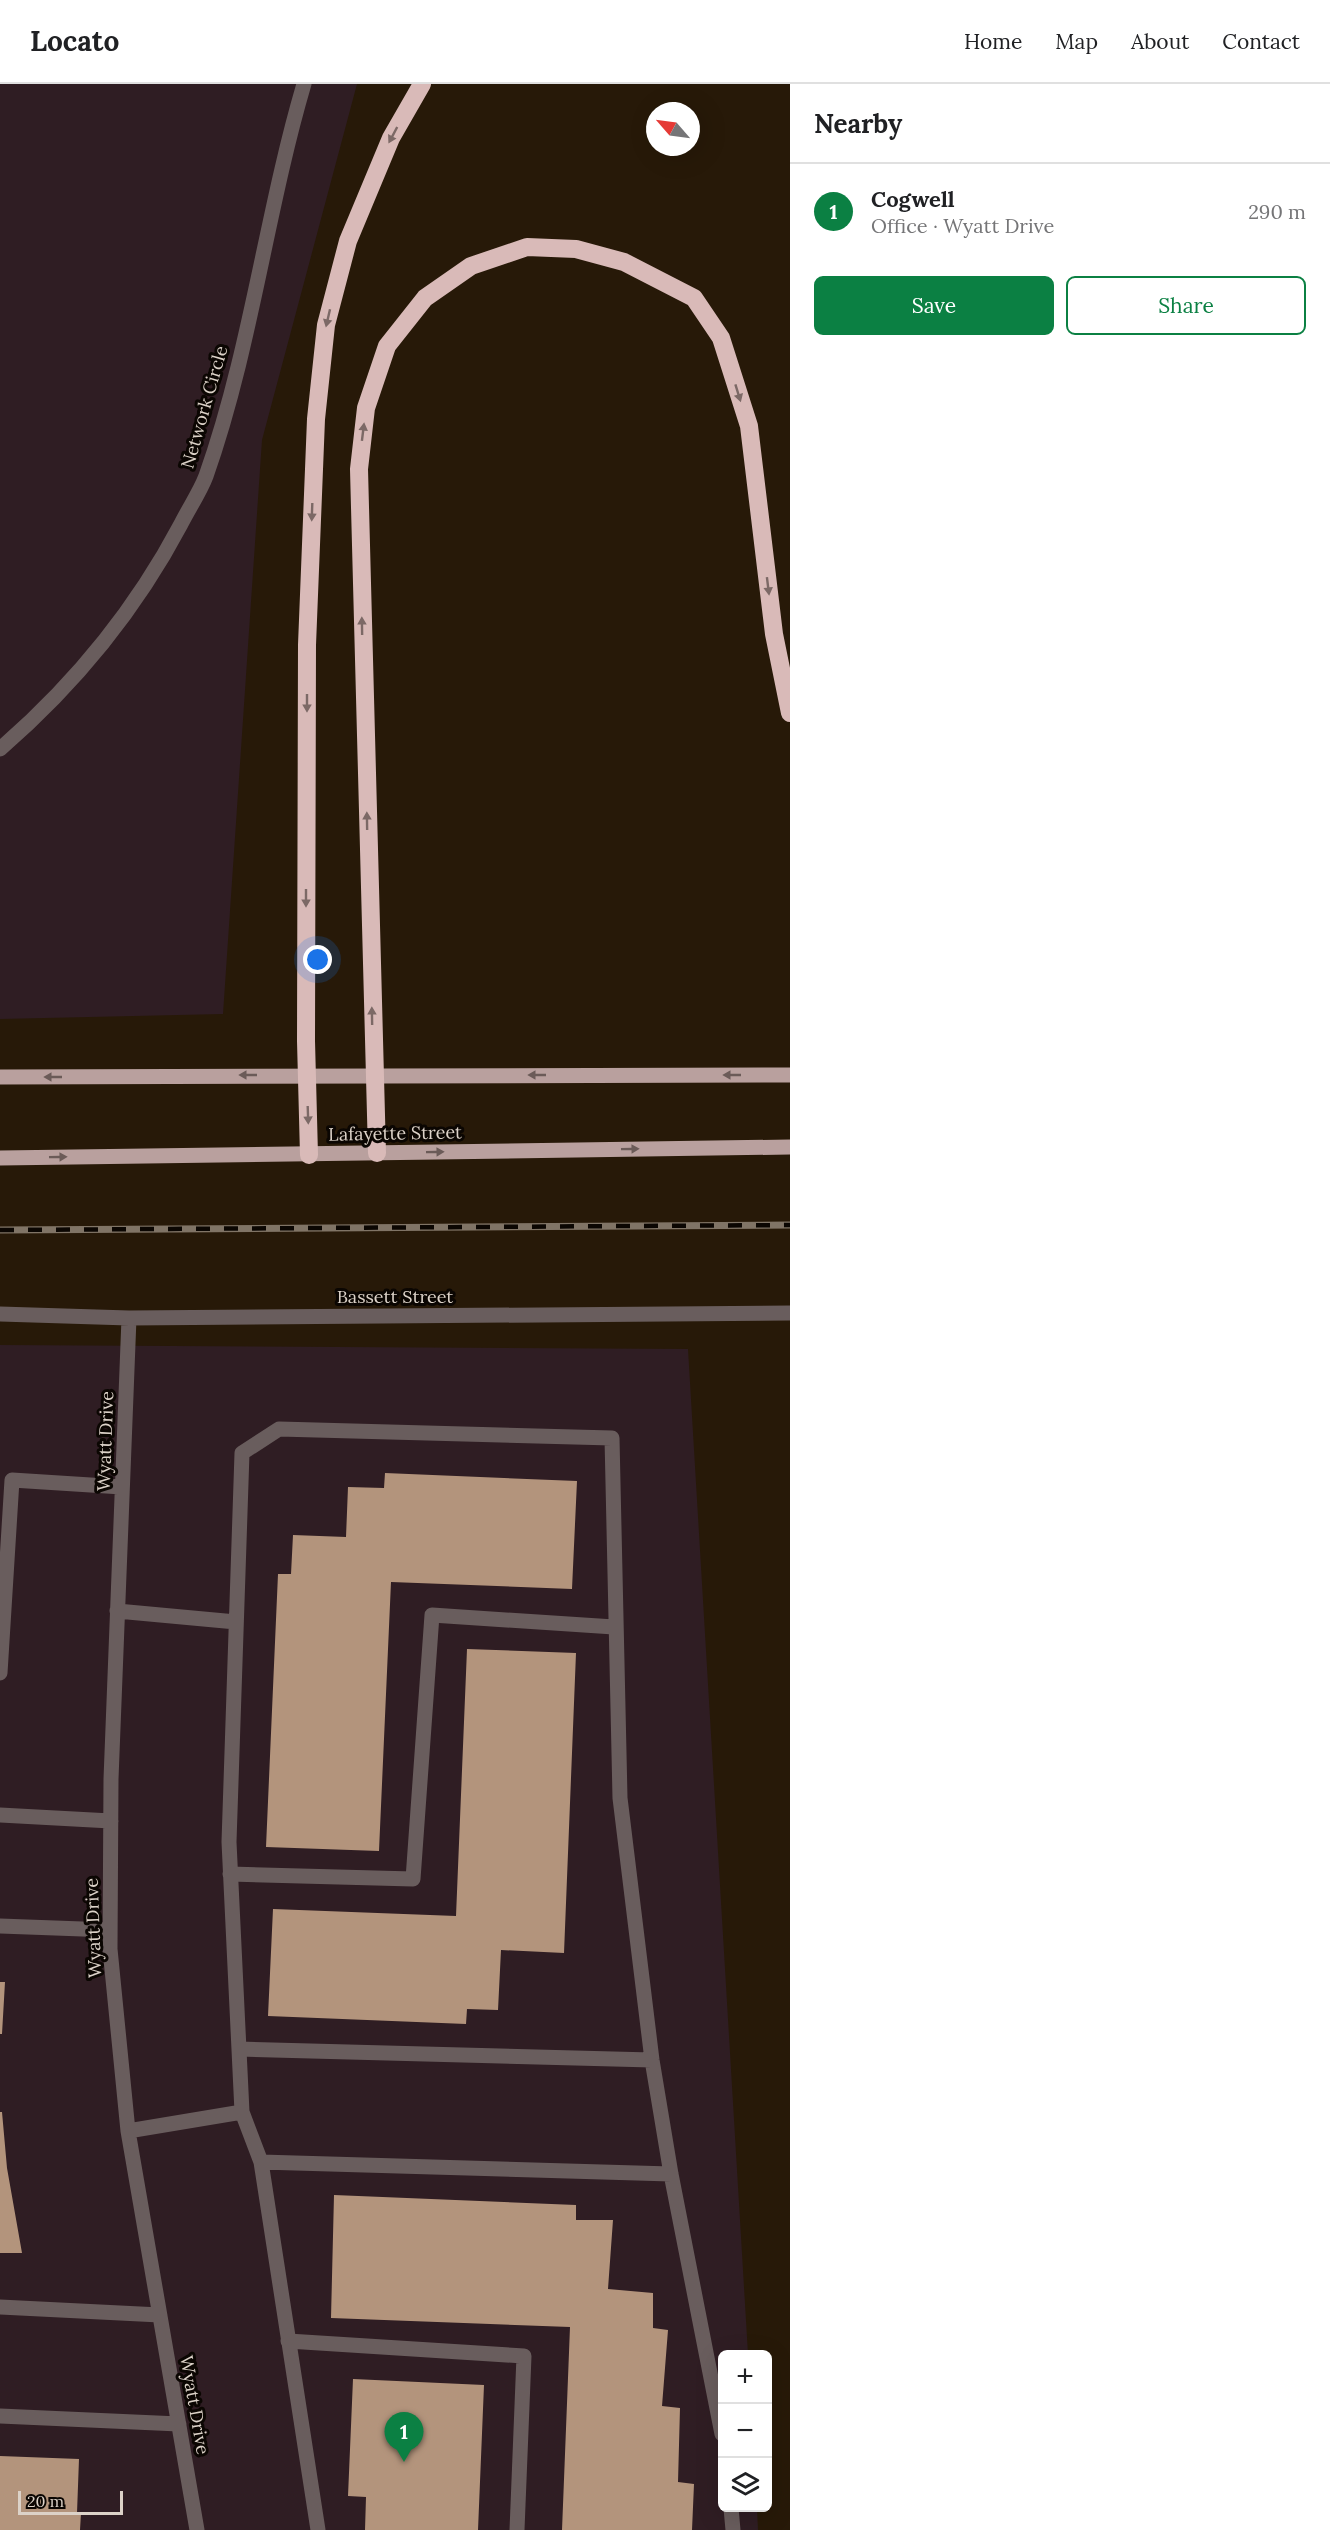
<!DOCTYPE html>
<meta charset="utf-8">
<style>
:root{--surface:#fff;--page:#f6f6f6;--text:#202124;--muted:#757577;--line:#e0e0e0;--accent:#0b8043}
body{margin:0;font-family:Lora,serif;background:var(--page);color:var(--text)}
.controls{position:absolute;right:18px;bottom:18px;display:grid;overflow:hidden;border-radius:9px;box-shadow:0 6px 24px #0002}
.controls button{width:54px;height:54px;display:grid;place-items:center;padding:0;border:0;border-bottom:2px solid var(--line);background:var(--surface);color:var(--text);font:30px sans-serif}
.compass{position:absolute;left:646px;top:18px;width:54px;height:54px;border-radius:50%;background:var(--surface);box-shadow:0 6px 24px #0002;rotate:298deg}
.scale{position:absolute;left:18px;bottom:15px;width:105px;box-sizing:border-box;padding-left:6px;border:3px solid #dcd2c8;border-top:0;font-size:16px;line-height:21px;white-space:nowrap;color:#dcd2c8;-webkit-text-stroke:4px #0b0602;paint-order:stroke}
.you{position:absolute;left:318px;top:876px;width:21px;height:21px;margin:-15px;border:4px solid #fff;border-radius:50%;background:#1a73e8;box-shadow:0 0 0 9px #1a73e833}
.badge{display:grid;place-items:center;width:39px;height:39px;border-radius:50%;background:var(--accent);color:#fff;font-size:20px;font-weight:700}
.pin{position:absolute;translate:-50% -50px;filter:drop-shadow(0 2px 3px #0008)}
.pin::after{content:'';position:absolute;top:32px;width:21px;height:18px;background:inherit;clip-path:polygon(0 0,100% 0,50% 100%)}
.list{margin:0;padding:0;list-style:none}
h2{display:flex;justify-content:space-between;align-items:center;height:78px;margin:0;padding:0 24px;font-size:26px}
h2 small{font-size:20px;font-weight:400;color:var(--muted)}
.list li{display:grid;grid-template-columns:39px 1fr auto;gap:18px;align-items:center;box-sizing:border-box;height:96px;padding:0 24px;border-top:2px solid var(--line)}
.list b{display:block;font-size:22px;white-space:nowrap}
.list p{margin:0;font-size:20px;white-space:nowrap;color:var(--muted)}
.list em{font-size:20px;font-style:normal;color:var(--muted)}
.actions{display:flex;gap:12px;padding:18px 24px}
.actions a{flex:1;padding:14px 0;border:2px solid var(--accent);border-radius:9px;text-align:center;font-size:21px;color:var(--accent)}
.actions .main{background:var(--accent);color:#fff}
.icon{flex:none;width:33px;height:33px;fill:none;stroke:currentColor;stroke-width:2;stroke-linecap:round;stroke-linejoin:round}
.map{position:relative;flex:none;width:790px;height:2446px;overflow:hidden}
header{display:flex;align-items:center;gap:36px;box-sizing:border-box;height:84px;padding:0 30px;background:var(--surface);border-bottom:2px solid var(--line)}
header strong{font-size:28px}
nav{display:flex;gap:33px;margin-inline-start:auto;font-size:21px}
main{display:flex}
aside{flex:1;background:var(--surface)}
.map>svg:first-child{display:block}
.commercial{fill:#2f1d23}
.building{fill:#b3947c}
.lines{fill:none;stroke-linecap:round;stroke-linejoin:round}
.minor{stroke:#695d5d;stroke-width:15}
.major{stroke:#b9a09e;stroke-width:15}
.highway{stroke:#d9bab8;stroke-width:18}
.rail-casing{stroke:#807466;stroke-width:7}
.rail{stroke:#0b0602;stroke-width:4.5;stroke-dasharray:14;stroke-linecap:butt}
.oneway{fill:#7c6966}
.oneway2{fill:#6b5b58}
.labels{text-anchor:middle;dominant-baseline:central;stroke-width:6;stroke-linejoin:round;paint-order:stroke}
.street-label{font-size:18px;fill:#dcd2c8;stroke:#0b0602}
</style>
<header>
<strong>Locato</strong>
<nav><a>Home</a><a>Map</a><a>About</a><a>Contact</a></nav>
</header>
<main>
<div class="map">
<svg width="790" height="2446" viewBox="0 0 790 2446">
<rect width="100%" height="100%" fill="#271908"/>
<path class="commercial" d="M0,0H357L262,356L223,930L0,935Z
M0,1261L688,1265L748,2270H722V2424H757L758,2446H0Z"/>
<path class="building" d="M385,1389L577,1397L572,1505L391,1498L379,1767L266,1763L278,1490H291L293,1451L346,1453L348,1403L384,1404Z
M467,1565L576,1569L564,1869L501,1866L498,1926L467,1925L466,1940L268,1932L273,1825L456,1832Z
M0,1898H5L2,1950H0Z
M0,2028H2L7,2084L22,2169H0Z
M334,2111L576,2121V2136H613L608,2205L653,2209V2244L668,2246L662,2322L680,2324L678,2398L694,2400L692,2446H562L570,2243L331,2234Z
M353,2295L484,2301L478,2446H365L366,2413L348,2412Z
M0,2372L79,2375L77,2429H81L80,2446H0Z"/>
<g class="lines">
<path class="minor" d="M0,665C74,601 135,527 181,440C189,424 200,408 206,392C251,265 266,129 304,0
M0,1230L129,1234L790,1229
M129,1234L111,1695L110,1865L128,2047L197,2446
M117,1527L236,1538
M0,1589L12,1396L122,1403
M0,1731L111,1737
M230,1790L413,1795L432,1531L614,1543
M0,1842L110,1846
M239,1965L652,1976
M128,2047L242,2028
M261,2078L671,2090
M0,2223L160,2231
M288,2257L524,2272L517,2446
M0,2332L179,2340
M731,2424L733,2446
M318,2446L261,2078L242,2028L229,1758L242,1369L279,1345L612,1354L620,1714L652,1976L671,2090L722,2350"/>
<path class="major" d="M0,993L790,991
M0,1074L790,1063"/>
<path class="highway" d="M377,1069L359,385L366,324L387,262L425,214L471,182L527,163L576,165L624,178L694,214L721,254L749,342L774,550L790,629
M309,1071L306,957L307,561L316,335L326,241L348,157L391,54L422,0"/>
<defs>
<path id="rail" d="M0,1146L790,1141"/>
</defs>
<use href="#rail" class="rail-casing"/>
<use href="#rail" class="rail"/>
</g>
<defs><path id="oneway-solid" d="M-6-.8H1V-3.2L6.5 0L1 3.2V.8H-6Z" transform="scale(1.5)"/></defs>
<g class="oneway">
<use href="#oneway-solid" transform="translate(393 51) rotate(118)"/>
<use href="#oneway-solid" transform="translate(328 234) rotate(103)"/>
<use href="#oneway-solid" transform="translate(738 309) rotate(73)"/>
<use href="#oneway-solid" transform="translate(363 348) rotate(-83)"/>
<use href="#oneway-solid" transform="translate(312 428) rotate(92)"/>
<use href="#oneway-solid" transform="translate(768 502) rotate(83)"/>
<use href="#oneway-solid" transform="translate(362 542) rotate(-91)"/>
<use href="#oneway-solid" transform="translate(307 619) rotate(90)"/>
<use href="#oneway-solid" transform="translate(367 737) rotate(-91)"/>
<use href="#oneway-solid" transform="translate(306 814) rotate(90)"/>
<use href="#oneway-solid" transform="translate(372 932) rotate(-91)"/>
<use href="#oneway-solid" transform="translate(308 1031) rotate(88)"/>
</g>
<g class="oneway2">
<use href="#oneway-solid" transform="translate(248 991) rotate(180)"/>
<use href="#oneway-solid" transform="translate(537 991) rotate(-180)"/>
<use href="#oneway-solid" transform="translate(732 991) rotate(-180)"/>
<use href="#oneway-solid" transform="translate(53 993) rotate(180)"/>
<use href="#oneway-solid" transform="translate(630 1065) rotate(-1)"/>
<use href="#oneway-solid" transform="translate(435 1068) rotate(-1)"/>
<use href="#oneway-solid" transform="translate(58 1073) rotate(-1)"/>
</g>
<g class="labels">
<g class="street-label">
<text transform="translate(204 323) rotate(-74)">Network Circle</text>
<text transform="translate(395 1049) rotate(-1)">Lafayette Street</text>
<text x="395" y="1212">Bassett Street</text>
<text transform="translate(105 1357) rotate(-88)">Wyatt Drive</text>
<text transform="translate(93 1844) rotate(-92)">Wyatt Drive</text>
<text transform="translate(195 2321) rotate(80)">Wyatt Drive</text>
</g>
</g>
</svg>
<div class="controls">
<button>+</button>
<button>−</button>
<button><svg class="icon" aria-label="layers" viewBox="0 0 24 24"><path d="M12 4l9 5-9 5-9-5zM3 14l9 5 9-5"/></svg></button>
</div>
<svg class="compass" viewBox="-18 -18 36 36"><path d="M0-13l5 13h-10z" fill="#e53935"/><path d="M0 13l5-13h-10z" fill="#757577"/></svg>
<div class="scale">20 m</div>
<div class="you"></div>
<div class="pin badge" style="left:404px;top:2378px">1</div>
</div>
<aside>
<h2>Nearby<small></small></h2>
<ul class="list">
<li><span class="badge">1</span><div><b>Cogwell</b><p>Office · Wyatt Drive</p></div><em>290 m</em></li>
</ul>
<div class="actions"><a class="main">Save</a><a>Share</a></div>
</aside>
</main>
